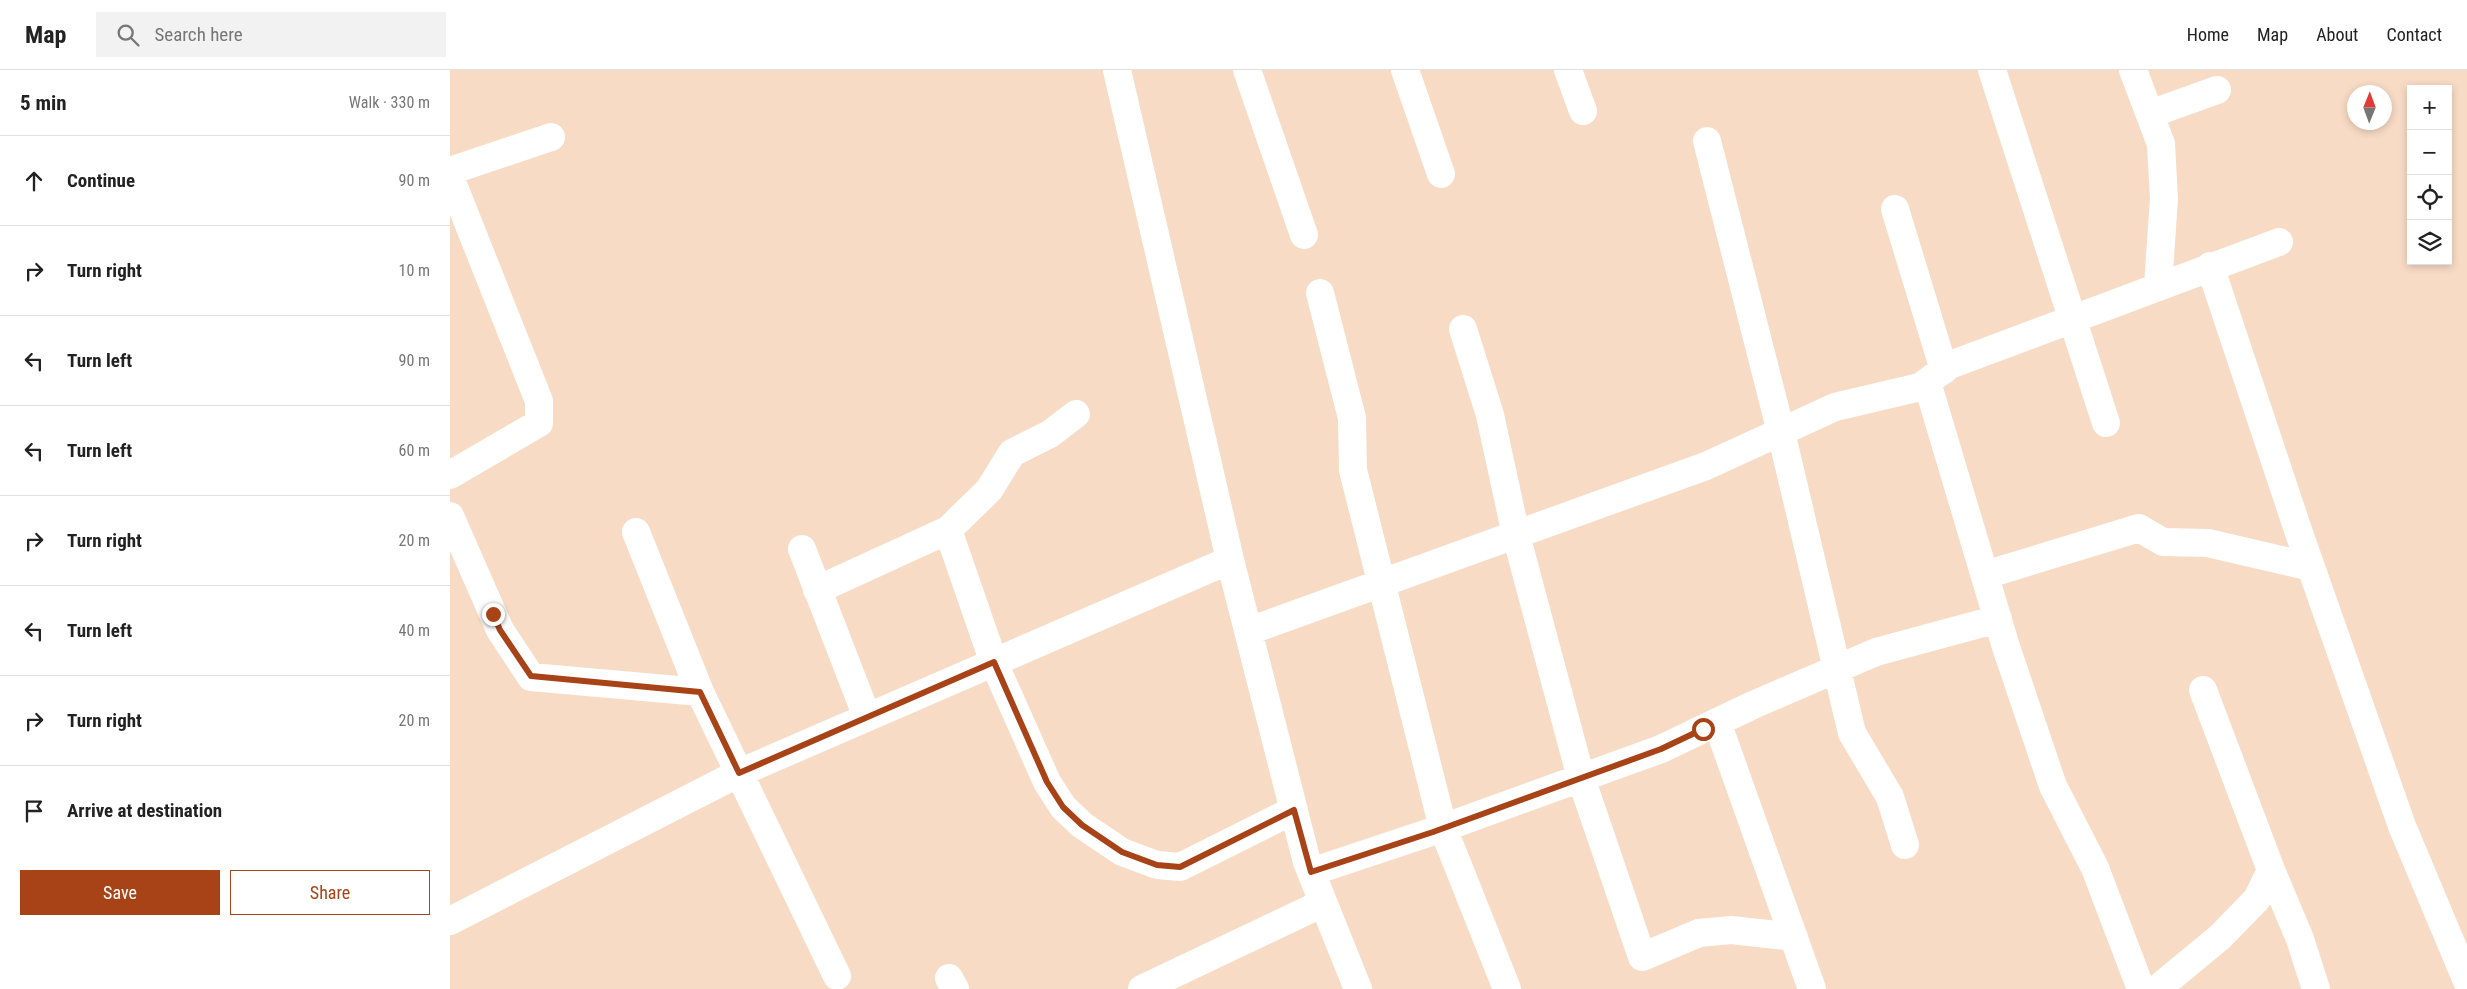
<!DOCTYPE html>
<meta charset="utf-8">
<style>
:root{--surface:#fff;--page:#f2f2f2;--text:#222;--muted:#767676;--line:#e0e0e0;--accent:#a84317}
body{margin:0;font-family:"Roboto Condensed",sans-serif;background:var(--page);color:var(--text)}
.controls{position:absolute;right:15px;top:15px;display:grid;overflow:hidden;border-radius:0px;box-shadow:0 2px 8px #0003}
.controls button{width:45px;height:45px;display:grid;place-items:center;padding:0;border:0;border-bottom:1px solid var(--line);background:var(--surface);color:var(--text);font:25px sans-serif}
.compass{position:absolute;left:1897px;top:15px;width:45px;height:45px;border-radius:50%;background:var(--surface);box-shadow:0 2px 8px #0003;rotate:1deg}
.stop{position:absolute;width:15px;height:15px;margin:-11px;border:4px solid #a84317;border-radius:50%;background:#fff}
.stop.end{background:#a84317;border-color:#fff;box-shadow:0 1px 5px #0008}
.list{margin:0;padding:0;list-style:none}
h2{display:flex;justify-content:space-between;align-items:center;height:65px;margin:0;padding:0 20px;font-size:21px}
h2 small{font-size:16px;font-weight:400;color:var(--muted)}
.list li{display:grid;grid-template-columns:32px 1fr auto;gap:15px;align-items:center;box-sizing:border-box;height:90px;padding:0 20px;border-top:1px solid var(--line)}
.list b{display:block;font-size:19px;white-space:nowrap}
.list em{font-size:16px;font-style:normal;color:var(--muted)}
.actions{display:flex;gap:10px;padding:15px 20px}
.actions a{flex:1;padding:11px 0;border:1px solid var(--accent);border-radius:0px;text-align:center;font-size:18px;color:var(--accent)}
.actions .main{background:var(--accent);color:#fff}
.icon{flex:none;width:28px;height:28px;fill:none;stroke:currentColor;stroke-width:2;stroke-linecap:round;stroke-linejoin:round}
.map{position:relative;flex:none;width:2017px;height:919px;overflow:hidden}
header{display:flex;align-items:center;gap:30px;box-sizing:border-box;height:70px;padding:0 25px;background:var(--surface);border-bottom:1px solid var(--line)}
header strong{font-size:24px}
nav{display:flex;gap:28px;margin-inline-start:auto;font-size:18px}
.search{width:350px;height:45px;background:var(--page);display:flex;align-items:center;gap:12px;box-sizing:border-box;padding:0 18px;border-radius:0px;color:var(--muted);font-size:19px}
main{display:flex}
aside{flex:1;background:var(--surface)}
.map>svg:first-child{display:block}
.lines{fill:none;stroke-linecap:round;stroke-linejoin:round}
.minor{stroke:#fff;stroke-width:28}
.route{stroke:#a84317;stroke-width:6}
</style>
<header>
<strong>Map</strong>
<div class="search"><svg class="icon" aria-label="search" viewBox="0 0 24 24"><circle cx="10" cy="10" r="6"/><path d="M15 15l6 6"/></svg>Search here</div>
<nav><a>Home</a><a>Map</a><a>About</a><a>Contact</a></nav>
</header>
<main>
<aside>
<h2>5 min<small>Walk · 330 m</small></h2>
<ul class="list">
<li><svg class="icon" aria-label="ahead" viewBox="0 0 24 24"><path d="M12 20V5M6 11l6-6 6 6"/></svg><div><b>Continue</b></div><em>90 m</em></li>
<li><svg class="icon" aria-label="right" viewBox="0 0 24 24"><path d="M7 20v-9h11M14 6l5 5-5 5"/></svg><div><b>Turn right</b></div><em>10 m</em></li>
<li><svg class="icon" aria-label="left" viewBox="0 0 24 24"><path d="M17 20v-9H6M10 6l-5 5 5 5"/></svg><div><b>Turn left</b></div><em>90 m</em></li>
<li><svg class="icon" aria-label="left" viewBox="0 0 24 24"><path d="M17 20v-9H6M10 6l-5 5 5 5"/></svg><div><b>Turn left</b></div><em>60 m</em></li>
<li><svg class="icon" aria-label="right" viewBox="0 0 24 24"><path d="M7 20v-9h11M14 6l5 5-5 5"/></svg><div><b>Turn right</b></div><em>20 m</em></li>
<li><svg class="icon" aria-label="left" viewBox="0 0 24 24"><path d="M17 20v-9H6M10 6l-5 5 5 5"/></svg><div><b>Turn left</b></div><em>40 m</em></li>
<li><svg class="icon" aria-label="right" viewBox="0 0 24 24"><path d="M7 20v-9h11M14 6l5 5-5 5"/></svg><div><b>Turn right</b></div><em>20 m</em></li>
<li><svg class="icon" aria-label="arrive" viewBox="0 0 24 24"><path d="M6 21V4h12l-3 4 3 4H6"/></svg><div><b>Arrive at destination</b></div></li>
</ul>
<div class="actions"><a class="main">Save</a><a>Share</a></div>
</aside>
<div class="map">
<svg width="2017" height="919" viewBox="0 0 2017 919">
<rect width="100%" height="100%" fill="#f8dbc5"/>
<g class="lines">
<path class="minor" d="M667,0L780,490L857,792L908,919
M797,0L854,165
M955,0L991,104
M1118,0L1133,41
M1542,0L1656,353
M1683,0L1711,74L1714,129L1708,215
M1700,44L1767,20
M1257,71L1331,362L1402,663L1440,727L1455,775
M0,101L101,67
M0,107L89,331V353L0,405
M1445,139L1494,300
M1760,196L1849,463L1952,756L2017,911
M870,223L902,348L903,400L993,758L1057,919
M1013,259L1040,345L1066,465L1131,708L1192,887L1249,863L1281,860L1344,867
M1477,312L1556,577L1603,716L1645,798L1691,919
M0,446L50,560L81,607L250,622
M498,460L544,593L597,712L613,737L632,755L672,782L707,795L730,797L844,740
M186,462L250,622L387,906
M352,479L417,647
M1535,505L1689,458L1713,472L1758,473L1861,497
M367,520L498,460L539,420L562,383L600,364L626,344
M799,561L1256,396L1385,337L1470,317L1500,295L1829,172
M1267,652L1362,919
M1821,800L1850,869L1866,919
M861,802L993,758L1211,679L1303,635L1426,582L1548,549
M0,851L289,703L780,490
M499,908L505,919
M692,919L873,833
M1707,919L1770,867L1807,829L1821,800L1753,620"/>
</g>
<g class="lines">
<path class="route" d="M43,544L50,560L81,606L250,622L289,703L544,592L597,712L613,737L632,755L672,782L707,795L730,797L844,740L861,802L983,762L1211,679L1253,659"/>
</g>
</svg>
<div class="controls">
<button>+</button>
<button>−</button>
<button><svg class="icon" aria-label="locate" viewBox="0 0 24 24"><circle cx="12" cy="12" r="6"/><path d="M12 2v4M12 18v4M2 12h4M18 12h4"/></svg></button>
<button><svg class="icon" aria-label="layers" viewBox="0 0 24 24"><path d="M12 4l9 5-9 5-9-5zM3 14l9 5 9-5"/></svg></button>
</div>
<svg class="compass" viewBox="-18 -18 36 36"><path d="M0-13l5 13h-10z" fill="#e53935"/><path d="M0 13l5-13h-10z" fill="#767676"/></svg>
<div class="stop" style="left:1253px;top:659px"></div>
<div class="stop end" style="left:43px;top:544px"></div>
</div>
</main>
